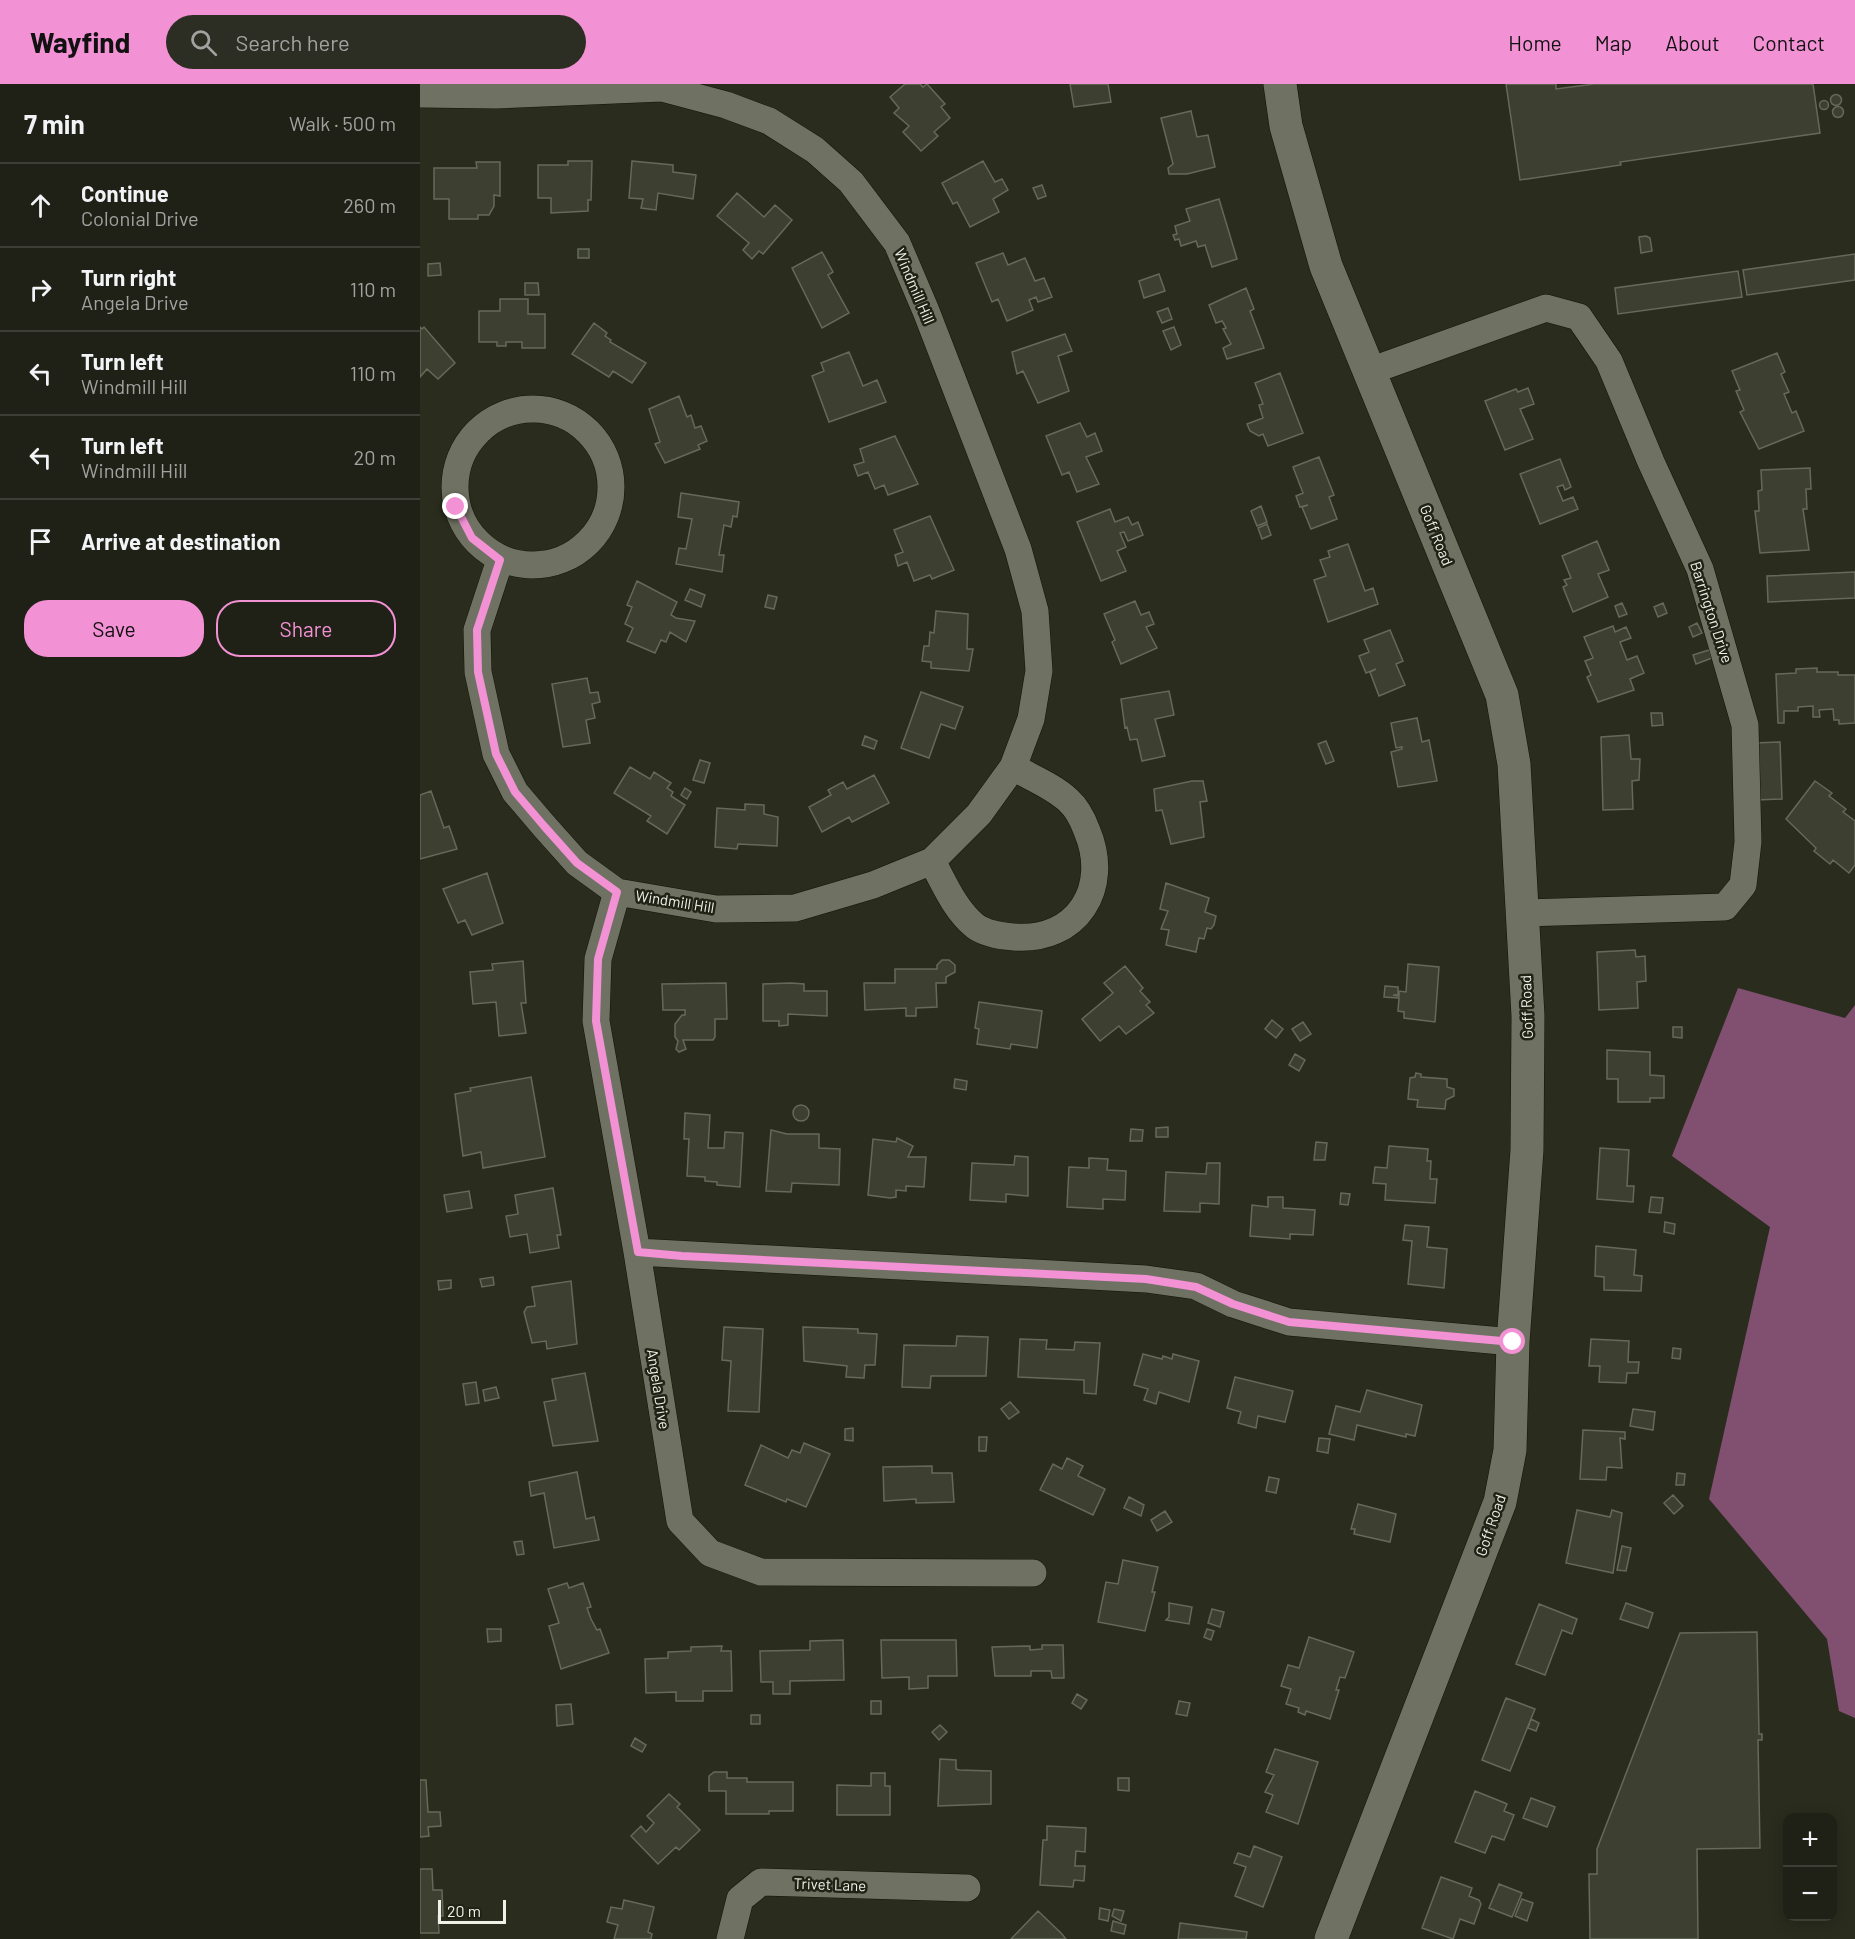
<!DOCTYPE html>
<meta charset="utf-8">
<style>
:root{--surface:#202116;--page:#2d2e23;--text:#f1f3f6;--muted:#a2a3a1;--line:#3d3e35;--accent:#f391d5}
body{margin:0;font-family:Barlow,sans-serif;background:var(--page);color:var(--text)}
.controls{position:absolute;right:18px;bottom:18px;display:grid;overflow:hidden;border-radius:12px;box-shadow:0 3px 15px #0003}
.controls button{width:54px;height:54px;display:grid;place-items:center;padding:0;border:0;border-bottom:2px solid var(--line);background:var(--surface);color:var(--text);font:30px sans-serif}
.scale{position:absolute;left:18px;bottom:15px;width:68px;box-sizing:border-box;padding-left:6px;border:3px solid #eff1e8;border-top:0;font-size:16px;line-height:21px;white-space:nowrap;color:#eff1e8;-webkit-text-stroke:4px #202215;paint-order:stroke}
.stop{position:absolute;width:18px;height:18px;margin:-14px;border:4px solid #f391d5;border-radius:50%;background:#fff}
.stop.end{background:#f391d5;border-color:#fff;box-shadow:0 2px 6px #0008}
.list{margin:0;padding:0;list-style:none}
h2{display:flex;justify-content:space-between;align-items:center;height:78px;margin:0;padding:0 24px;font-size:26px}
h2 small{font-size:20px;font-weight:400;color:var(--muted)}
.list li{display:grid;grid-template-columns:39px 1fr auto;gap:18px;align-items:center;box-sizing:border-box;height:84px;padding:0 24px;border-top:2px solid var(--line)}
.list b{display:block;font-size:22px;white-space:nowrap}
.list p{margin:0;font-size:20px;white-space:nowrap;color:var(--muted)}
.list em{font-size:20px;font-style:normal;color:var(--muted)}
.actions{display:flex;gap:12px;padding:18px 24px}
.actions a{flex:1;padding:14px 0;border:2px solid var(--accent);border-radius:24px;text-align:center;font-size:21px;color:var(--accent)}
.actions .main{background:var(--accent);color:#111}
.icon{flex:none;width:33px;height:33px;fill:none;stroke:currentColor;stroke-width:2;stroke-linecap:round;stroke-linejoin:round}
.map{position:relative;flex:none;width:1435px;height:1855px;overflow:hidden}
header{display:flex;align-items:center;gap:36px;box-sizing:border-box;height:84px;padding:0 30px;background:var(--accent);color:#111}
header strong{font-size:28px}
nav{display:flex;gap:33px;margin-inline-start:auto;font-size:21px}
.search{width:420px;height:54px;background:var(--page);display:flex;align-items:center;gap:15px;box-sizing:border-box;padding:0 21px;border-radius:33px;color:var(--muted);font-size:22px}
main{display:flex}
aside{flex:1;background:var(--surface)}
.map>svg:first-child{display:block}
.forest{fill:#815071}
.building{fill:#3d4031;stroke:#666959;stroke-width:1.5}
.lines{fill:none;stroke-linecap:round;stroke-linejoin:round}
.minor-casing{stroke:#121407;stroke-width:28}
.tertiary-casing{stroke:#121407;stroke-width:34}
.minor{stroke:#6f7262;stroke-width:27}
.tertiary{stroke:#6f7262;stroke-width:33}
.route{stroke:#f391d5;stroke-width:8}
.labels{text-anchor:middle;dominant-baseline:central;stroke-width:5;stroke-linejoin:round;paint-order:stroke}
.street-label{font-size:15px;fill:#eff1e8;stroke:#202215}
</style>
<header>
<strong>Wayfind</strong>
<div class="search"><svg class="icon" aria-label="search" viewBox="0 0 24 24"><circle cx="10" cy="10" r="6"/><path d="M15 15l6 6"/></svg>Search here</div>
<nav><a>Home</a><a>Map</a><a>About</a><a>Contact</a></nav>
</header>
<main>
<aside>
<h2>7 min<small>Walk · 500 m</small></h2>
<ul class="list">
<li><svg class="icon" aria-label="ahead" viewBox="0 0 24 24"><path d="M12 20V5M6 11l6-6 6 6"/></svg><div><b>Continue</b><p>Colonial Drive</p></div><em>260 m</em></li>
<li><svg class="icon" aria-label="right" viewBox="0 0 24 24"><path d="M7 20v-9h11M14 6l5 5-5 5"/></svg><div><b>Turn right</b><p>Angela Drive</p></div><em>110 m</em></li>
<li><svg class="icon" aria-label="left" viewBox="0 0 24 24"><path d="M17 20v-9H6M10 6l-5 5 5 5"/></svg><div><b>Turn left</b><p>Windmill Hill</p></div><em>110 m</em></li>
<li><svg class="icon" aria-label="left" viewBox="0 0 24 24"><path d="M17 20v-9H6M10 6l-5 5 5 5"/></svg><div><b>Turn left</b><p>Windmill Hill</p></div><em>20 m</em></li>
<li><svg class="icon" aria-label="arrive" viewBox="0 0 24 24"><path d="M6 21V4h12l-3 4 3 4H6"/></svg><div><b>Arrive at destination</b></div></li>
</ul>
<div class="actions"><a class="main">Save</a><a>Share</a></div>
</aside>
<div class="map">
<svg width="1435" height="1855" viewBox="0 0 1435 1855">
<rect width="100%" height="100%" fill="#2a2c1e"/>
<path class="forest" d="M1318,904L1425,934L1435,921V1634L1419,1627L1407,1555L1289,1415L1350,1143L1252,1072Z"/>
<path class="building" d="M485,0H500L503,3L507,0L525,20L521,23L530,34L514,48L518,52L501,67L483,48L489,42L474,29L479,24L470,13Z
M650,0H688L691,18L654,23Z
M1086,0H1136V5L1174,0H1393L1400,49L1200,78L1201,81L1100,96Z
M1410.5 16a5.5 5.5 0 1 1 11 0a5.5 5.5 0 1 1-11 0Z
M1399.5 21a4.5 4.5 0 1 1 9 0a4.5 4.5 0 1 1-9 0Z
M1412.5 28a5.5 5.5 0 1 1 11 0a5.5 5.5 0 1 1-11 0Z
M771,27L777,53L788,51L795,83L767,90H749L748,84L753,80L741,34Z
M148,77H172L171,116H168V127L131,129V114H118V81H148Z
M212,77L253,81V88L276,91L273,115L238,109L236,126L221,124L223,115L209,114Z
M563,77L575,98L582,95L588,106L573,115L579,128L550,143L537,118L533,120L522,99Z
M56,78H80V112L74,111V122L69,131H58V135H29V115H14V84H57Z
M622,101L626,112L618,115L613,104Z
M317,109L344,133L355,121L372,136L343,170L339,167L332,175L323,166L329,159L297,132Z
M799,115L817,175L792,183L785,161L778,163L776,157L761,162L759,155L755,156L753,151L757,150L755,142L770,137L766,125Z
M1226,152L1230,154L1232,167L1221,169L1219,153Z
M158,165H169V174H158Z
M402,168L413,188L408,191L429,229L402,244L372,184Z
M583,169L588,181L605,174L615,197L624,194L632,213L618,218L616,213L609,216L613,226L587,237L578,215L572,218L556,179Z
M1435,170V196L1327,211L1323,186Z
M20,179L21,191L8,192V180Z
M1318,187L1322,213L1198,230L1195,204Z
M739,190L745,207L724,214L719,197Z
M105,199H118L119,211H105Z
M826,204L834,225L830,227L844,264L807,275L803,264L811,260L803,245L806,244L804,240L802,237L796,239L789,221Z
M80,215H108V230H125V264H102V258H86V262H77V258H59V227H80Z
M748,224L752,235L742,239L737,228Z
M174,239L187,249L185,252L191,256L190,258L226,279L212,299L193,287L189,293L152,270Z
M0,243L2,245L4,243L35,279L18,295L7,285L0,293Z
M754,243L761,261L751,266L743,247Z
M645,250L652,267L638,272L649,307L618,319L603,287L597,290L592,268Z
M429,268L443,302L457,296L466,318L409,338L392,292L404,287L401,279Z
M1357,269L1365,288L1361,290L1369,308L1364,310L1372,329L1376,327L1384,347L1339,365L1320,328L1324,326L1316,307L1320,306L1312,287Z
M860,289L883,349L848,362L843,350L839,352L830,347L827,340L843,334L839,321L843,320L835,299Z
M1108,304L1114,320L1100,325L1113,355L1085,366L1065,317L1096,305L1098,308Z
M259,312L267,333L271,331L275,344L281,342L287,357L278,361L280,365L245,379L235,360L240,358L229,325Z
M660,339L667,353L675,349L682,367L666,373L679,400L657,408L649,388L642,391L626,352Z
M475,352L498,400L468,411L464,401L455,405L448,388L438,392L434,381L444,378L440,365Z
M899,373L914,411L909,413L917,435L891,445L882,423L888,421L880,423L876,412L883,409L873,383Z
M1140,375L1151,403L1145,406L1143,401L1137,403L1143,417L1153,413L1158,425L1120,440L1100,390Z
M1390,384L1391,405H1386L1387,425H1383L1389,466L1340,469L1335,427H1339L1338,407L1342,406L1341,386Z
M261,409L319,418L317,433L313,432L311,443L304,441L299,471H304L302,488L256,480L259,464L266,465L272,435L258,433Z
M841,422L847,438L837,442L831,427Z
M690,425L695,438L708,433L712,441L718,438L723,451L708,457L704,448L700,449L706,463L697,467L706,487L681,497L657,438Z
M510,432L534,486L512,495L510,491L494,497L487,478L478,482L475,471L483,468L474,446Z
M847,440L851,451L842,455L838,444Z
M1177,457L1189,486L1178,490L1188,513L1153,528L1143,503L1147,501L1144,496L1151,494L1142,472Z
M928,460L945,507L953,504L958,520L908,538L894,496L906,492L900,476L910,473L908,467Z
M1435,488V514L1348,518L1347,492Z
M217,497L257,518L251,531L256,534L275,537L266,558L250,548L246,558L241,556L235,569L207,557L213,544L205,540L212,523L207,521Z
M270,505L285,511L281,523L265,516Z
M348,511L357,513L354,525L345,523Z
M715,517L721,531L729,528L734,540L726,543L737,564L701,580L692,558L695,556L684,530Z
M1202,519L1207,530L1199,533L1195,522Z
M1243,519L1247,529L1238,533L1234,523Z
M516,527L548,530L547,565H553L549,587L511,584V578L502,577L504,562H509L510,548L514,549Z
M1277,539L1282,549L1273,553L1269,543Z
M1193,542L1195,548L1206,543L1211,554L1200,558L1207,576L1217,572L1224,589L1210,595L1214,606L1178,618L1167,593L1171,591L1165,577L1173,574L1164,553Z
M970,546L983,577L976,580L985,601L959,612L950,588L956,585L946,589L939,572L949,568L944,556Z
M1289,566L1292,574L1276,580L1273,571Z
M1397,584V588H1418V591H1435V639L1419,640V636H1414L1413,625L1399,626L1400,633H1393V622L1378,623V627H1364V639H1358L1356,590L1376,589V585Z
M167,594L170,609L178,608L180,618L172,620L175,634L166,636L170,659L143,663L132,600Z
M749,607L754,631L735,635L745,672L722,677L717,655L710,656L707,643L705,644L701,615Z
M501,608L543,623L535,645L521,640L509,674L481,664Z
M1231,629H1242L1243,641L1232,642Z
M997,634L1002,658L1009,656L1017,697L978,703L971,668L982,665V663L976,664L971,639Z
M1209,651L1211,675H1220L1219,696L1212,697L1213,725L1183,726L1181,653Z
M445,652L457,657L454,665L442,661Z
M906,657L914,677L906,680L898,660Z
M1360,658L1362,715L1337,716L1334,659Z
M280,676L290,679L284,699L273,696Z
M210,683L230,695L234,688L251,699L247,704L253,708L251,712L265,721L247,750L227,737L231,732L194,709Z
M454,691L469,719L432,738L429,733L402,748L389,723L411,711L408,706L423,698L427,705Z
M772,697H783L787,717L780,718L784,753L751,760L742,726L736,727L734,705Z
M1395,697L1412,709L1409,712L1426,725L1423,728L1435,737V781L1429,789L1413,776L1410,780L1394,767L1396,764L1366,735Z
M265,704L271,708L267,715L261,711Z
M11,707L24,744L29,742L37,765L0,775V711Z
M325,720L344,721V730L358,733L357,762L318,760L317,765L295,763L297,724L325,726Z
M67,789L83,839L52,851L45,836L38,839L23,805Z
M746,799L789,814L785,828L796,832L794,841L791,845L787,844L784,855L779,854L776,868L746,861L749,846L741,845L748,827L740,825Z
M1215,866L1216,873L1225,872L1226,897L1217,898L1218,924L1179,926L1177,868Z
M522,876H529L535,881V888L526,893V899H516L517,923L496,924V932H486V924L445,926L444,899H475V885H517V881Z
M103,877L106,919H101L106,949L79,952L76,918L53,920L50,888L73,886L72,880Z
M988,880L1019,883L1015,938L984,934V928L978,927L979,914L964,913L965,902L978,903V911H973L979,912V907L986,908Z
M705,882L723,904L720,907L730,918L726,921L734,929L706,950L699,942L680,957L662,935L693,909L684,899Z
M306,899L307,935H295V953L293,956H263L266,965L259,968L256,965L258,957L255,953V940L262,931H265V926H243L242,900Z
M371,899L384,900V907H407V932L368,930V941L359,942V937H343V900Z
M559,918L622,927L617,964L591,960L590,965L557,960L559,945L555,944Z
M852,936L863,945L856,954L845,945Z
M883,938L891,950L880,957L872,945Z
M1253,943H1262V954L1253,953Z
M1187,966L1230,968V991L1244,992V1014H1230V1018H1198V995H1187Z
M875,970L885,976L879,987L869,981Z
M996,989L1001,990V993L1027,995V1003L1034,1005V1012L1026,1016L1025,1025L997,1023L998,1016L988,1015L990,994L995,993Z
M111,993L125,1073L63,1084L61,1068L43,1072L35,1010L51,1007L50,1004Z
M535,995L547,997L546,1006L534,1004Z
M373 1029a8 8 0 1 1 16 0a8 8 0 1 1-16 0Z
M265,1029L290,1031L288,1064H304L305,1048L323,1049L320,1103L297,1101V1098L285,1097V1093L267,1092L269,1055H264Z
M748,1043V1053H736V1044Z
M711,1045L723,1046L722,1057H710Z
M351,1046L367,1050H399V1064L420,1065L419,1101L372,1099L371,1108L346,1107Z
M477,1054L493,1062L488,1073H506L504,1103L486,1102V1107L476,1106V1113L470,1114L448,1111L453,1055L476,1058Z
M896,1058L907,1059L905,1076H894Z
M969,1062L1008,1065L1007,1077H1011L1010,1095H1017L1015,1119L965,1116L966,1100L953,1099L955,1083L967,1084Z
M1180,1064L1209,1066L1207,1102H1214L1213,1118L1177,1115Z
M595,1072L608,1073V1112L586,1110V1118L550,1116L552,1079L594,1081Z
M669,1074L688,1075L687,1086L706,1087L705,1116L683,1115V1125L647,1123L649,1083L669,1084Z
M787,1079H800L799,1120L780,1119V1128L744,1127L746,1088L786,1090Z
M133,1104L141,1151H137L139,1164L110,1169L107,1150L90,1153L86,1132L98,1130L95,1111Z
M49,1107L52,1124L27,1128L24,1111Z
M921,1109L930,1110L928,1121L920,1120Z
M848,1113H863V1124L895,1126L893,1151L870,1150V1155L830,1152L832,1121L848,1123Z
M1231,1113L1243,1114L1241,1129L1229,1128Z
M1245,1138L1255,1140L1254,1150L1244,1148Z
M985,1141L1009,1143L1007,1163L1027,1165L1024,1204L988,1200L992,1157L983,1156Z
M1176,1162L1216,1166L1214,1191L1222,1192L1221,1207L1184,1206V1193L1175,1192Z
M73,1193L74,1201L62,1203L60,1195Z
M31,1196V1204L19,1206L18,1197Z
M151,1197L157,1260L127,1265L126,1257L112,1259L104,1228L107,1223L115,1222L112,1203Z
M304,1243L343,1245L339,1328L308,1327L311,1277L302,1276Z
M383,1243L438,1245V1249L457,1250L455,1281H445L444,1294L426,1293L427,1282L384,1277Z
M537,1252L568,1253L566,1292H511L510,1304L482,1303L484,1261L536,1262Z
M600,1255L627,1256L626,1265L654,1266L655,1258L680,1259L676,1310L664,1309V1296L598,1293Z
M1171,1255L1209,1257L1208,1278H1219L1218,1289H1207L1206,1299L1179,1298L1180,1282H1169Z
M1253,1264L1261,1265L1260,1275L1252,1274Z
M723,1270L742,1275L743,1272L752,1275L753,1270L779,1277L769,1318L739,1308L736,1320L724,1316L728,1305L714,1301Z
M165,1289L178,1357L133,1362L124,1318L136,1316L132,1295Z
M815,1293L873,1307L865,1338L838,1332L836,1344L818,1339L821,1328L807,1324Z
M56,1298L59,1319L46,1321L43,1300Z
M76,1303L79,1314L65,1317L63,1306Z
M947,1306L1002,1321L995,1352L986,1350V1353L937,1341L934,1356L909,1350L916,1322L940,1328Z
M590,1318L599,1328L589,1335L581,1325Z
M1213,1325L1235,1328L1233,1346L1210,1342Z
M433,1344V1357L425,1356V1345Z
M1163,1346L1205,1348V1355L1200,1354L1202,1384L1187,1383L1186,1396L1160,1395Z
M559,1353H567L566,1367H559Z
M899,1354L910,1355L908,1369L897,1367Z
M384,1359L410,1370L386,1423L367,1415L366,1418L325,1401L341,1361L368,1374L372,1366L380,1369Z
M647,1374L663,1382L658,1392L685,1405L673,1431L620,1406L633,1380L642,1385Z
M512,1382V1389H532L534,1418L496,1419V1415L464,1417L463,1383Z
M157,1388L166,1435L174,1433L179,1456L134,1464L124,1409L111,1412L109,1398Z
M1257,1389L1265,1390L1264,1401H1256Z
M849,1393L859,1395L856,1409L846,1407Z
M1253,1411L1263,1422L1254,1430L1244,1419Z
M709,1413L724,1421L721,1432L704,1424Z
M938,1420L976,1430L970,1458L934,1450L935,1445H931Z
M1157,1426L1190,1433L1192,1426L1202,1429L1193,1489L1146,1479Z
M745,1427L752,1438L737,1447L731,1436Z
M102,1457L104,1470L97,1471L94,1458Z
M1202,1462L1211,1464L1206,1487L1197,1486Z
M703,1476L738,1483L732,1508H735L725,1547L678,1538L686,1498L698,1500Z
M147,1499L149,1504L163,1499L171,1523L167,1524L171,1535L177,1546L180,1545L189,1569L141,1585L129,1542L139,1539L128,1505Z
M749,1519L772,1523L769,1540L746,1536L749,1533Z
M1206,1519L1233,1529L1228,1544L1200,1535Z
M1119,1520L1157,1535L1152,1550L1142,1546L1125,1591L1096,1580Z
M792,1525L804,1528L800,1543L788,1539Z
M67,1545H81V1557L68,1558Z
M787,1545L794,1547L791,1556L784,1553Z
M1337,1548L1339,1650H1342V1656H1338L1340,1764L1277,1765L1278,1855H1170L1169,1790H1177V1765L1260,1549Z
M889,1553L934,1568L925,1594L920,1593L916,1606H919L910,1635L886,1627L885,1631L878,1628L879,1624L866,1620L871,1605L861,1602L868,1581L879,1584Z
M423,1556L424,1596L370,1597V1610H353V1598H341L340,1567L390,1566V1557Z
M461,1556H536L537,1592H508V1604L489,1605V1593L462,1594Z
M622,1561H643L644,1594H632L631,1587H611V1592H575L572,1563L610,1562V1566L622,1565Z
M302,1562L301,1567H311L312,1607H283V1617H256V1608L226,1609L225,1575L248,1574V1568L271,1567V1563Z
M657,1610L667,1616L661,1625L652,1619Z
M1086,1614L1115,1625L1090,1687L1062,1676Z
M451,1617H461V1630H451Z
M759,1617L770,1619L767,1632L756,1630Z
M151,1620L153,1640L137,1642L136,1621Z
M331,1631H340V1640H331Z
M1111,1635L1119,1639L1116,1647L1108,1644Z
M520,1641L527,1648L519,1656L512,1648Z
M215,1654L226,1661L222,1668L211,1662Z
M855,1665L898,1678L878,1740L846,1728L853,1711L845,1708L854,1691L846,1688Z
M520,1675L536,1676V1685L539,1686L571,1687V1720L518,1722Z
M294,1688H307V1694H327V1698H373V1727H349V1730H306V1707H289V1692Z
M451,1689H465V1702H470V1731H417V1701L451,1702Z
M698,1694H709V1707L698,1706Z
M0,1696H6L8,1728H20L21,1742L8,1743L9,1752L0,1753Z
M1055,1707L1085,1719L1087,1720L1084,1727L1094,1731L1084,1756L1072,1752L1065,1769L1035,1758Z
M249,1710L260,1720L257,1723L280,1746L259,1766L256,1763L238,1780L211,1752L221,1742L226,1748L234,1739L227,1732Z
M1111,1714L1135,1723L1127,1743L1103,1734Z
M627,1742L666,1744L665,1768L656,1767L655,1782H665L664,1797L654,1796L653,1803L620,1801L623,1756H627Z
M834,1762L862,1773L843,1823L815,1812L826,1783L814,1779L818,1769L830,1773Z
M0,1785H12L13,1806H22L23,1832H18L19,1849H0Z
M1021,1793L1052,1804L1049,1812L1059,1816L1061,1820L1054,1840L1040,1835L1033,1855L1002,1844Z
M1079,1800L1102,1809L1092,1833L1069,1824Z
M1102,1815L1113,1819L1107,1837L1095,1832Z
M204,1816L234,1823L228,1848L232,1850L231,1855H194L198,1841L187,1838L191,1823L202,1825Z
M680,1824L690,1826L688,1837L679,1835Z
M694,1825L704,1827L701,1837L692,1832Z
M618,1827L641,1849L646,1855H591Z
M693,1837L706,1841L704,1850L691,1847Z
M760,1839L827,1848L826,1855H758Z"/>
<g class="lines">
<defs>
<path id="minor" d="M0,10L76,11L242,4L306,21L349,37L395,66L431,98L477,159L506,227L598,465L615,527L619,587L611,635L593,683L559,730L512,777L453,801L375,824L296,825L197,808L157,779L124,742L95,708L76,670L58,588L57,546L80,476
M950,287L1126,224L1159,233L1189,277L1231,378L1280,485L1325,641L1328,758L1323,801L1305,823L1102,829
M35 403a78 78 0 1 1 156 0a78 78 0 1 1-156 0Z
M512,777C524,799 535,826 555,842C566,850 580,852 594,853C657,858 691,804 667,747C663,736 657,724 648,716C633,702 610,693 593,683
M197,808L178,875L176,937L217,1168L260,1437L290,1469L341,1488L613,1489
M217,1168L726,1195L776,1202L813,1220L869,1238L1093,1258
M310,1855L320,1815L341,1798L547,1804"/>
<path id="tertiary" d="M860,0L866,42L906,182L1082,611L1094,680L1108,932L1107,1066L1093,1258L1090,1366L1080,1418L911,1855"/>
</defs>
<use href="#minor" class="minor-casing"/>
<use href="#tertiary" class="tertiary-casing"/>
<use href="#minor" class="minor"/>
<use href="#tertiary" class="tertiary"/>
</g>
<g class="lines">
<path class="route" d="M36,423L52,454L80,476L57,546L58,588L76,670L95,708L124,742L157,779L197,808L178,875L176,937L218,1168L262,1172L726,1195L776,1203L813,1220L869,1238L1093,1258"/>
</g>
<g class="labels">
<g class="street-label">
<text transform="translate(495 202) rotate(67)">Windmill Hill</text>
<text transform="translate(1017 451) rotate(68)">Goff Road</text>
<text transform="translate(1292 528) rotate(72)">Barrington Drive</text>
<text transform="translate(255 817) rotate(9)">Windmill Hill</text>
<text transform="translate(1106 923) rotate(-92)">Goff Road</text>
<text transform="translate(239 1305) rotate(81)">Angela Drive</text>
<text transform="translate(1070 1441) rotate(-71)">Goff Road</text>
<text transform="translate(410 1800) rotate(2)">Trivet Lane</text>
</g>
</g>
</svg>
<div class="controls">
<button>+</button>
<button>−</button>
</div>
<div class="scale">20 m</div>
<div class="stop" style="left:1093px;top:1258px"></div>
<div class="stop end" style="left:36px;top:423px"></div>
</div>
</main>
